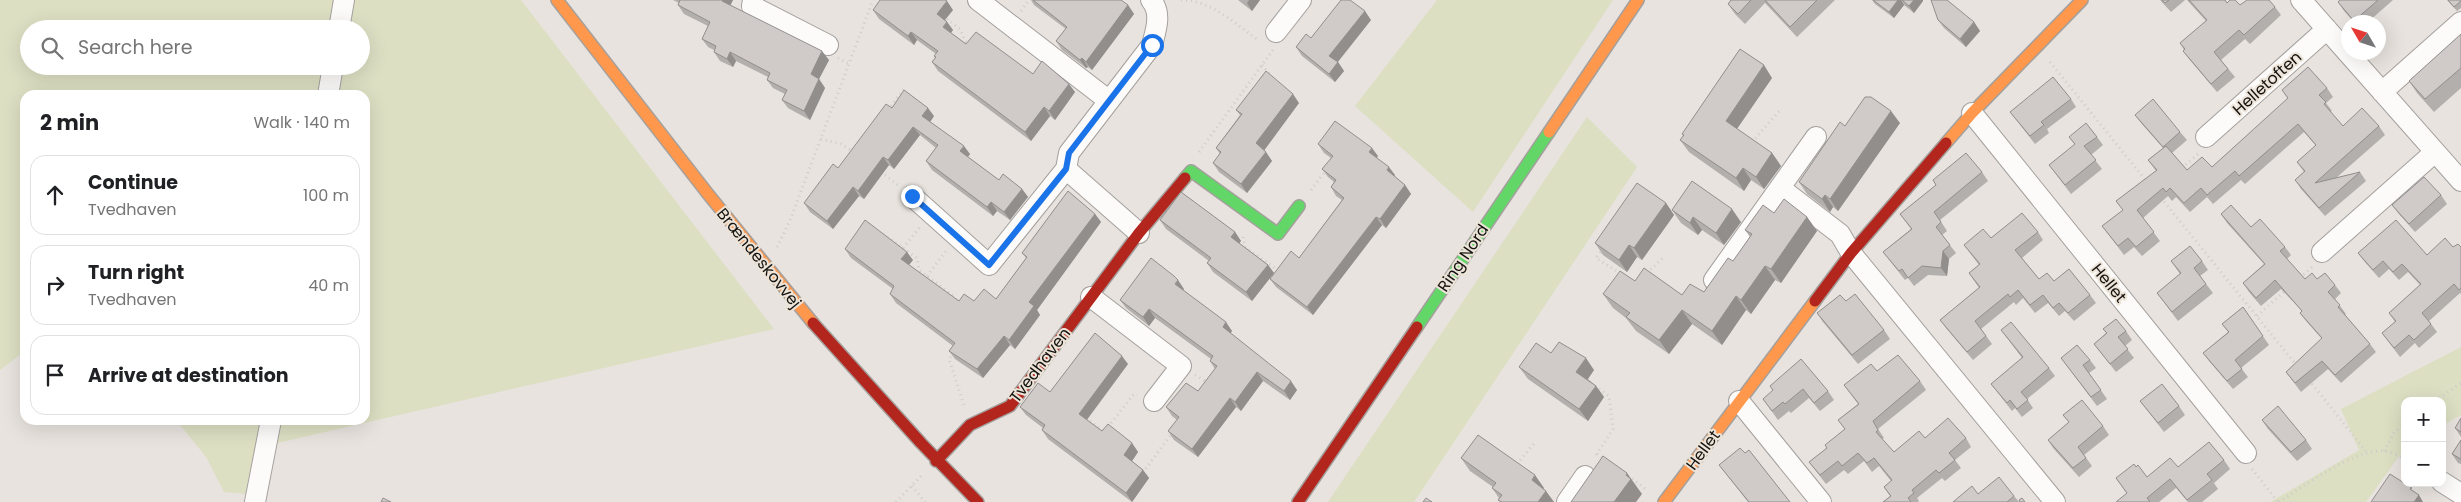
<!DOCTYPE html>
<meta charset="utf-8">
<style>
:root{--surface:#fff;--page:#f2f2f2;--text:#202124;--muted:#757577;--line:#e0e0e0}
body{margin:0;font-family:Poppins,sans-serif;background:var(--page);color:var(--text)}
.controls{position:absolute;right:15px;bottom:15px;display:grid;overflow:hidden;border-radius:10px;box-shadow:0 5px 20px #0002}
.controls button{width:45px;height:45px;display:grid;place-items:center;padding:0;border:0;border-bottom:1px solid var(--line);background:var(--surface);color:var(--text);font:25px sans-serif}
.compass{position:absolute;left:2341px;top:15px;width:45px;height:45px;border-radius:50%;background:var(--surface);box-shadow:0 5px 20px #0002;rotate:309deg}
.stop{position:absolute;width:15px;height:15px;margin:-11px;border:4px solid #1a73e8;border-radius:50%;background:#fff}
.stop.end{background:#1a73e8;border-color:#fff;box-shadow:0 1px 5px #0008}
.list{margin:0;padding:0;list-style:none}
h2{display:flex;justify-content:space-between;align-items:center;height:65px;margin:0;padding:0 20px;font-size:21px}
h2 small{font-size:16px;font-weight:400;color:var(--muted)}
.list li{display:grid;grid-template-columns:32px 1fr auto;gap:15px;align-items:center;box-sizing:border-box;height:80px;margin:0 10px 10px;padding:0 10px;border:1px solid var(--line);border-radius:15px}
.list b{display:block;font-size:19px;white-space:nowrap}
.list p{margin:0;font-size:16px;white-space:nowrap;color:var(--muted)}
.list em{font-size:16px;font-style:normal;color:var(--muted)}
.icon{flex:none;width:28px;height:28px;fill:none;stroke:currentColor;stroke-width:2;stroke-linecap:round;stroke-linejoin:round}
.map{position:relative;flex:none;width:2461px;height:502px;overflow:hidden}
.search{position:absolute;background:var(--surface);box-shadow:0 5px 20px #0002;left:20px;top:20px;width:350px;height:55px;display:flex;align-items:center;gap:12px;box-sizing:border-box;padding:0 18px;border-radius:28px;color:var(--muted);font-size:19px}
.panel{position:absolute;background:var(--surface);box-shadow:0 5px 20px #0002;left:20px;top:90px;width:350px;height:335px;border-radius:15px}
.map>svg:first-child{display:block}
.green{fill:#dcdfc2}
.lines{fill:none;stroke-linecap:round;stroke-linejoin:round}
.street-casing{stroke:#a4a09d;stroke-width:22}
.fast-casing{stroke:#a4a09d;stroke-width:14}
.slow-casing{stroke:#a4a09d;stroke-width:14}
.jam-casing{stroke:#a4a09d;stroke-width:14}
.path{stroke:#ceccca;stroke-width:3;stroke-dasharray:1 4;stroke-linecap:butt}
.street{stroke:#fcfbfa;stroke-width:20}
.fast{stroke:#63d668;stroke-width:11}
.slow{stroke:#ff974d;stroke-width:11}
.jam{stroke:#b3261e;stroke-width:11}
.wall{fill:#b3afac}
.shaded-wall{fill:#928e8c}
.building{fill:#d0cbc8;stroke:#928e8c}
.route{stroke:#1a73e8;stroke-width:6}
.labels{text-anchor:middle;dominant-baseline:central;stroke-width:4;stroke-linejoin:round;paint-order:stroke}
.street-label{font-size:16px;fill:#14120e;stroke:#ede4d9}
</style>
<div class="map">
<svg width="2461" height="502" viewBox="0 0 2461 502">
<rect width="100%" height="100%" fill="#e8e3de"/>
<path class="green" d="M0,0H338L333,29H29V66H326L321,95H25V351L0,370Z
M350,0H521L774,329L273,444L277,420H365V95H333L338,66H361V29H345Z
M1437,0H1613L1473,212L1355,106Z
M1587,117L1637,167L1414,502H1328Z
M2461,347V415L2442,426V401H2405V448L2366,502H2270L2359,450L2341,409Z
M176,420H260L246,494L224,492L206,457Z"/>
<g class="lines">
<defs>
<path id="street" d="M753,0L752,6L828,45
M978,0L1108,100
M2301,0L2461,181
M339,29L344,0
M1276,32L1301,0
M2382,92L2461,22
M328,95L333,66
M1972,113L2246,453
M2206,137L2327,29
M1780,188L1840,234L1851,253L2055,502
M912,196L989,265L1066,169
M1139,233L1066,169L1069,153L1152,45C1156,30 1162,13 1151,0
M2322,252L2435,152
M1714,280L1816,137
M1091,297L1181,366L1154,401
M1739,401L1821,502
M2442,482L2461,494
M255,502L271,420
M1567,502L1585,476"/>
<path id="fast" d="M1185,178L1191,171L1278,234L1299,206
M1417,327L1549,132"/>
<path id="slow" d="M557,0L708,194L813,323
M1549,132L1638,0
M1946,143L1972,113L2082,0
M1664,502L1815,301"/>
<path id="jam" d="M1815,301L1851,253L1946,143
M813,323L921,443L978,502
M936,461L970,425L1010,406L1139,233L1185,178
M1298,502L1417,327"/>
</defs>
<use href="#street" class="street-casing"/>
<use href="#fast" class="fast-casing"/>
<use href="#slow" class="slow-casing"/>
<use href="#jam" class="jam-casing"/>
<path class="path" d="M1181,0C1211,0 1234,23 1258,40
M1021,11L1029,0
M943,16L960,29L965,41L970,45
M838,58L849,64
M2050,62L2147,182
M1262,65L1270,75L1269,77
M888,110L904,89
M821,139L841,144L854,152
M1752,142L1780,110
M1199,152L1273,50
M2182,168L2198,154
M881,172L898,185
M1311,190L1327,169
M2161,198L2297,366
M883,234L917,258L919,270L955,297L956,303
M1243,237L1245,247L1279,271
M777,247L789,223L873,0
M903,248L920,227
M1603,248L1596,258L1621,274
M1647,273L1663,258
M927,276L946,251
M2300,278L2312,267
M2257,316L2286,290
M954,353L949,359L964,405
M1195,375L1209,383
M2309,380L2368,454
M1595,386L1609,396L1613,429L1597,454L1605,459
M2435,401L2461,383
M1086,418L1104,431
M1108,427L1134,394L1137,395
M2384,451L2394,433L2405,423
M1517,464L1536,441
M2252,469L2278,502
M1142,470L1144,471L1173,432
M1628,476L1647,490
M912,486L925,502
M896,502L922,475
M2279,502C2306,485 2350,451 2383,451C2390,451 2398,456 2405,459"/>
<use href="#street" class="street"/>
<use href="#fast" class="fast"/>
<use href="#slow" class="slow"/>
<use href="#jam" class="jam"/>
</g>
<path class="wall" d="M673,0H733L730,5L829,60L819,79L825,88L810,120L788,108L782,100L785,94L773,88L767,80L768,77L736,61L733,67L720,61L714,52V50L708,47L702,39L708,26L684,14L678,5L679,3Z
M1031,0L1128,5L1134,14L1092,70L1088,67L1086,68L1062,50L1056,41L1066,29L1034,5Z
M1238,0H1260L1252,11Z
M1731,0H1835L1797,37L1765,3L1745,24L1735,14L1728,4Z
M1872,0H1923V1L1914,13L1904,5L1894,18L1875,4Z
M2160,0H2185L2171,12Z
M2187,0H2225L2227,3L2240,5L2275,7L2281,15L2250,44L2245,39L2221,60L2235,77L2217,92L2189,59L2183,51L2184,50L2180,43L2206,21Z
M2340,0H2393L2368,22H2354L2344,11L2338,2Z
M2447,0H2461V8L2457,11Z
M873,10H953L945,20L947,22L953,30L951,33L966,44L1075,92L1055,120L1050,116L1031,141L938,71L932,62L935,58L934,56L936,54L917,40L914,45L879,19Z
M1371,20L1338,62L1344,71L1335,82L1302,56L1296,47L1311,38Z
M1938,20L1974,22L1980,31L1966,47L1944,28Z
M2461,34V88L2434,112L2417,93L2409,81Z
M1772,78L1737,129L1772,153L1781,166L1764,189L1751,180L1744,191L1689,152L1680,140L1683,136L1682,134Z
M2327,88L2333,97L2326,103L2332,111L2330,112L2343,126H2379L2385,135L2336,178L2360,172L2366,181L2325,216L2301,189L2295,180L2304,172L2297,162L2316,146L2304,132L2245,184L2241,180L2213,204L2207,197L2190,212L2176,197L2172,201L2168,196L2143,218L2160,241L2142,256L2134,247L2124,255L2102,226L2123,210L2116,201L2156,171L2148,160L2163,148L2141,123L2135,115L2180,132L2187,140L2172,153L2187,170L2212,167L2288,99L2282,90Z
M2071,99L2076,107L2047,129L2049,133L2035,144L2010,112Z
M1299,103L1264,150L1272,161L1247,193L1219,172L1213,163L1220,154L1216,148L1240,115L1236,110Z
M892,108L934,116L930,122L970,154L968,157L999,180L1022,189L1028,197L1010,220L997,211L993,216L932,170L926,161L936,148L920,135L894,169L889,165L864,199L859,196L833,229L810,212L804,203L838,168Z
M1900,123L1838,211L1833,207L1830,212L1807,194L1799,182L1845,126Z
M2069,137H2097L2103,145L2091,155L2102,169L2071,194L2049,165L2075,145Z
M1318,144L1378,156L1377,158L1395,175L1394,176L1405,185L1411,194L1386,228L1382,225L1313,315L1276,287L1270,279L1299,258L1342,200L1336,196L1331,187L1334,182L1328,177L1322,169L1331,158L1324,153Z
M1982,172L1988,181L1940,220L1947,231L1942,235L1956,253L1949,259L1947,276L1928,275L1914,286L1908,278L1905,280L1883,252L1911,229L1900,214L1936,185L1933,180Z
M2441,195L2447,204L2415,232L2398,213L2392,205Z
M1666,203L1674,215L1642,260L1637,257L1627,272L1603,255L1595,243Z
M1672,210L1741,222L1724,245L1702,230L1698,235L1681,223Z
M1774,213L1807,217L1817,231L1781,283L1775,280L1751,314L1746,310L1722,345L1692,324L1669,354L1636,331L1626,318L1613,308L1603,294L1635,281L1682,295L1704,292L1733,261L1750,237L1745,230Z
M1095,214L1101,222L1037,310L1040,315L1015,349L1010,345L983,378L955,359L949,351L953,346L896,303L890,294L893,289L851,258L845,249L913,260L909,265L959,301H974L996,299L1026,258L1022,253Z
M2221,214L2251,227L2285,247L2291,255L2287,259L2305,279H2317L2335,285L2341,293L2335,299L2346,314L2345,315L2370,344L2376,352L2341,383L2328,369L2301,392L2286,372L2322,339L2306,321L2300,313L2302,311L2281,289L2261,306L2249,292L2243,283L2264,264L2227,223Z
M1160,220L1235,232L1241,241L1239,243L1268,265L1274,273L1252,301L1213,272L1207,263L1209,261L1166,229Z
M2038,232L2043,240L2022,258L2039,279L2054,281L2090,295L2096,303L2074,321L2065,311L2059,316L2048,303L2035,313L2023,298L2016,305L2014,302L1981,329L1992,344L1973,360L1946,328L1940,320L1979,288L1969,273L1979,265L1964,245L1991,238Z
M2453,247H2461V294L2460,293L2429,321L2437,332L2419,348L2415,343L2400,357L2382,333L2395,322L2389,313L2420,285L2408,272L2399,280L2389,269L2379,278L2364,261L2358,253L2427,255Z
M2171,261H2202L2208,270L2200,276L2213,293L2178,321L2157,293L2180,274Z
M1184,289L1183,290L1232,331L1230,333L1297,390L1290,400L1263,381L1241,411L1236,407L1198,457L1174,440L1168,431L1177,420L1172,416L1166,407L1198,391L1215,369L1210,361L1211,359L1155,318L1149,326L1126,308L1120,300Z
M1846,301L1884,330L1890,339L1858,364L1823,322L1817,313Z
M2243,307L2269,345L2241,368L2248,377L2233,389L2209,361L2203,353L2228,332L2222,324Z
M2103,329L2126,331L2132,340L2125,346L2134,358L2116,372L2094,344L2106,333Z
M2001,330L2049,368L2055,376L2027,399L2033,408L2022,417L2015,408L2012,411L1991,384L2022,358Z
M1551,353L1594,370L1588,379L1596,386L1604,397L1588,421L1528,379L1519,367Z
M2061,358L2090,360L2096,368L2089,373L2107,399L2097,406Z
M1128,364L1087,420L1102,431L1132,443L1138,452L1132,461L1143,470L1149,478L1132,502L1048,439L1042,430L1043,428L1026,415L1020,407L1050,392Z
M1877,371L1920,381L1926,390L1878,429L1884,438L1882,439L1894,452L1925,438H1966L1971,447L1955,460L1961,468L1945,481L1942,478L1917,498L1919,501L1918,502H1883L1890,496L1884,487L1891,481L1879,466L1872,472L1864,461L1848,474L1844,470L1826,484L1809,462L1827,448L1845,429L1838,420L1858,404L1844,385Z
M1770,386L1828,391L1834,400L1820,411L1809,398L1791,413L1789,411L1778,420L1763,399L1773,391Z
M2140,401L2179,406L2185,415L2164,432Z
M2063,415L2103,426L2109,435L2084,455L2092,466L2079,477L2053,448L2048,440L2069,422Z
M2461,418V437L2455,428Z
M2262,420L2306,440L2312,449L2297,461L2268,429Z
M2461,440V464L2458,463L2452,454Z
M1461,458L1544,488L1543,489L1554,502H1500L1498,500L1499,498L1492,488L1493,487L1470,471Z
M2224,460L2230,469L2214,483L2218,489L2202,502H2188L2176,488L2159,502H2116L2127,494L2116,478L2136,467L2147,477L2178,467Z
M1719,465L1790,502H1748Z
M1978,494L2014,496L2019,502H1953Z"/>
<path class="shaded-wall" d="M723,0H733L728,10L722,1Z
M1249,0H1260L1252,11L1247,3Z
M1898,0H1901L1904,5L1894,18L1889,12Z
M1914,0H1923V1L1914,13L1909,6Z
M947,1L953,10L943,22L937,14Z
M1128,5L1134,14L1092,70L1086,62Z
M1365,11L1371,20L1336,64L1329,56Z
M947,22L953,30L949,35L943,27Z
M1974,22L1980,31L1966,47L1960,39Z
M911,32L917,40L914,45L908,36Z
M822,51L829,60L819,79L825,88L810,120L804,111L811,74Z
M730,52L736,61L733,67L727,59Z
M1082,58L1088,67L1086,68L1080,60Z
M1338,62L1344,71L1335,82L1329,74Z
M1764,65L1772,78L1734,133L1726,121Z
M1069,84L1075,92L1055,120L1049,111Z
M1293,94L1299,103L1263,152L1256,143Z
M1044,107L1050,116L1031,141L1025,132Z
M928,108L934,116L928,125L922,116Z
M1891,111L1900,123L1838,211L1830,199Z
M913,127L920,135L894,169L888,160Z
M964,146L970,154L966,159L960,151Z
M1372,148L1378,156L1375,160L1369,152Z
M1266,152L1272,161L1247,193L1241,184Z
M1772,153L1781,166L1764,189L1756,177Z
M883,157L889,165L864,199L858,191Z
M1389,167L1395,175L1393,178L1387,170Z
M1743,168L1751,180L1744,191L1736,178Z
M1405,185L1411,194L1386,228L1380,219Z
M853,187L859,196L833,229L827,221Z
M1022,189L1028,197L1010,220L1004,212Z
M1825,195L1833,207L1830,212L1822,199Z
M991,202L997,211L993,216L987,207Z
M1666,203L1674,215L1642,260L1634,248Z
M1732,209L1741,222L1724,245L1716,233Z
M1095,214L1101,222L1037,310L1040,315L1015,349L1009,340L1029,302Z
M1376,217L1382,225L1313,315L1307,307Z
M1693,217L1702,230L1698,235L1690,223Z
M1807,217L1817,231L1781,283L1771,269Z
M1235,232L1241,241L1237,246L1231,237Z
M1629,245L1637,257L1627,272L1619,260Z
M1943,251L1949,259L1947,276L1941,268Z
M907,252L913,260L907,267L901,259Z
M1268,265L1274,273L1252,301L1246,292Z
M1765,266L1775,280L1751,314L1741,300Z
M1178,280L1184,289L1181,293L1175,284Z
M1736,296L1746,310L1722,345L1712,331Z
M1149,309L1155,318L1149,326L1143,317Z
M1682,310L1692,324L1669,354L1659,340Z
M1226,322L1232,331L1229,336L1223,327Z
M1004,336L1010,345L983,378L977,369Z
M1122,356L1128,364L1085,422L1079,414Z
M1586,358L1594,370L1585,383L1576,372Z
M1257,372L1263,381L1241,411L1235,402Z
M1291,381L1297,390L1290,400L1284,391Z
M1596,386L1604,397L1588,421L1579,409Z
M1230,398L1236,407L1198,457L1192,449Z
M1132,443L1138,452L1130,464L1124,455Z
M1143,470L1149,478L1132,502L1126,493Z
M1627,473L1642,494L1636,502H1614Z
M1535,475L1544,488L1540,493L1532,480Z
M1546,491L1554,502H1538Z
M2419,495L2423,502H2414Z"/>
<path class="building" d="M680,0H723L722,1L822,51L811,74L819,79L804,111L782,100L787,90L767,80L770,73L730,52L727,59L714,52L716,46L702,39L710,22L678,5Z
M880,0H945L947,1L937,14L947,22L943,27L966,44L976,32L1033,74L1042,61L1069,84L1049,111L1044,107L1025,132L932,62L936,57L934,56L938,51L911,32L908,36L873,10Z
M1033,0H1121L1128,5L1086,62L1082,58L1080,60L1056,41L1067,27Z
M1341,0H1350L1365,11L1329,56L1338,62L1329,74L1296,47L1306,34L1311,38Z
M1731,0H1751L1738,14L1728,4Z
M1765,0H1817L1790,27Z
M1873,0H1898L1889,12Z
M1902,0H1914L1909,6Z
M1931,0H1947L1974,22L1960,39L1938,20Z
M2162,0H2169L2165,3Z
M2189,0H2225L2227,3L2230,0H2235L2240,5L2247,0H2269L2275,7L2244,35L2239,30L2214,52L2228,69L2211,84L2183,51L2185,49L2180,43L2207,20Z
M2340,0H2378L2354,21L2338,2Z
M2448,0H2461V1L2454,7Z
M2461,34V68L2425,99L2409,81Z
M1740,49L1764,65L1726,121L1772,153L1756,177L1743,168L1736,178L1680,140L1684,135L1682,134Z
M2308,67L2327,88L2319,95L2326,102L2324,104L2343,126L2362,108L2379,126L2315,183L2360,172L2319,208L2295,180L2305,171L2297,162L2316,145L2298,124L2239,176L2235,171L2207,195L2201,188L2184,203L2170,188L2166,192L2163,188L2137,210L2154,232L2136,247L2128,238L2118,246L2102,226L2123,210L2116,201L2157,170L2148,160L2166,146L2187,170L2202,157L2212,167L2288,98L2282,90Z
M1266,71L1293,94L1256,143L1266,152L1241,184L1213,163L1221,152L1216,148L1242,114L1236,110Z
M2053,77L2071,99L2041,122L2044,125L2030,136L2010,112Z
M904,90L928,108L922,116L964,146L960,151L999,180L1003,174L1022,189L1004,212L991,202L987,207L926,161L938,145L913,127L888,160L883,157L858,191L853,187L827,221L804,203L833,164L838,168L886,104L892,108Z
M1865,97H1871L1891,111L1830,199L1825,195L1822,199L1799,182L1840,122L1845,126Z
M2153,99L2180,132L2163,147L2135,115Z
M1335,121L1372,148L1369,152L1389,167L1387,170L1405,185L1380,219L1376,217L1307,307L1270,279L1291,251L1299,258L1344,198L1331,187L1336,180L1322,169L1333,156L1318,144Z
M2086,123L2097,137L2084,146L2096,160L2065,185L2049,165L2075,144L2069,137Z
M1966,153L1982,172L1934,212L1941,222L1936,227L1950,245L1943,251L1941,268L1922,266L1908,278L1902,269L1899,271L1883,252L1912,229L1900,214L1936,185L1933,180Z
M2424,177L2441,195L2409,224L2392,205Z
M1692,181L1732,209L1716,233L1693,217L1690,223L1672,210Z
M1637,183L1666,203L1634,248L1629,245L1619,260L1595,243Z
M1068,191L1095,214L1029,302L1034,306L1009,340L1004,336L977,369L949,351L955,343L890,294L894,286L845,249L865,220L907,252L901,259L959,301L964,294L974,301L984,289L996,299L1027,257L1022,253Z
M1181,192L1235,232L1231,237L1268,265L1246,292L1207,263L1211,258L1160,220Z
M1784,199L1807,217L1771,269L1765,266L1741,300L1736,296L1712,331L1682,310L1659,340L1626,317L1630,313L1603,294L1620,271L1635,281L1644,268L1682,295L1690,284L1704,292L1728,258L1733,261L1752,234L1745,230L1763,205L1774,213Z
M2231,205L2251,227L2260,219L2285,247L2280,251L2305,279L2312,273L2317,279L2325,273L2335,285L2328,292L2340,305L2338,307L2370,344L2335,375L2322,361L2295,383L2286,372L2322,338L2300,313L2302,311L2275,280L2256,298L2243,283L2265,264L2221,214Z
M2022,213L2038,232L2015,250L2039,279L2047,273L2054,281L2069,269L2090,295L2068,313L2059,303L2053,308L2043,295L2030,305L2018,290L2010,297L2008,294L1975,321L1986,336L1967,352L1940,320L1980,287L1969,273L1980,264L1964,245L1983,229L1991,238Z
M2396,220L2427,255L2445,238L2453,247L2458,244L2461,247V288L2459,290L2454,284L2422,313L2431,324L2414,340L2409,335L2394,348L2382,333L2396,321L2389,313L2421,284L2402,264L2393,272L2383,261L2373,270L2358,253Z
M2190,246L2202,261L2194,268L2206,284L2172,312L2157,293L2181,273L2171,261Z
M1151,258L1174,276L1178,280L1175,284L1226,322L1223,327L1291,381L1284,391L1257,372L1235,402L1230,398L1192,449L1168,431L1179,417L1166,407L1186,383L1198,391L1217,366L1210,361L1213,356L1149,309L1143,317L1120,300Z
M1855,294L1884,330L1852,355L1817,313L1840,295L1846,301Z
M2243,307L2263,336L2235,360L2242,369L2227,381L2203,353L2229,332L2222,324Z
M2116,319L2126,331L2118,337L2128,349L2110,364L2094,344L2107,333L2103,329Z
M2011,322L2049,368L2021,392L2028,400L2017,409L2010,400L2007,403L1991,384L2023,357L2001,330Z
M1095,333L1122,356L1079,414L1102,431L1108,424L1132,443L1124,455L1143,470L1126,493L1042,430L1045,425L1020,407L1038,383L1050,392Z
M1559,342L1586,358L1576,372L1596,386L1579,409L1519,367L1536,343L1551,353Z
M2077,345L2090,360L2083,365L2101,390L2091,397L2061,358Z
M1898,355L1920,381L1873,421L1878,430L1876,432L1894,452L1919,431L1925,438L1948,418L1966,438L1949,453L1955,460L1939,473L1936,470L1912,490L1914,493L1908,498L1911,502H1883L1891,496L1884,487L1892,480L1874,458L1867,463L1858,453L1842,466L1838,461L1820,475L1809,462L1827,448L1825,445L1845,429L1838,420L1859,404L1844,385L1871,364L1877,371Z
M1801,359L1828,391L1814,403L1803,389L1785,404L1783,402L1772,411L1763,399L1773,390L1770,386Z
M2162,384L2179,406L2158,423L2140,401Z
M2082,400L2103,426L2078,447L2086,458L2073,468L2048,440L2069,422L2063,415Z
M2278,406L2306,440L2291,452L2262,420Z
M2461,418V432L2455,428Z
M1478,435L1535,475L1532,480L1546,491L1538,502H1502L1498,500L1502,495L1492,488L1496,483L1461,458Z
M2461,440V459L2452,454Z
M2209,442L2224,460L2207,474L2212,480L2187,500L2170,479L2147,498L2150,502H2116L2127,493L2116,478L2134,464L2136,467L2138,465L2147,477L2170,458L2178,467Z
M1740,448L1745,453L1749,450L1790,502H1749L1719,465Z
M1603,456L1627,473L1626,475L1631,479L1614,502H1571Z
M2390,474L2412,488L2410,489L2419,495L2414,502H2371Z
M1999,477L2014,496L2007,502H1953L1972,486L1978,494Z
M383,498L391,502H381Z
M1426,498L1432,502H1423Z
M2022,498L2025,502H2020L2019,500Z"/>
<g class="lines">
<path class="route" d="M912,196L989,265L1066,169L1069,153L1152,45"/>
</g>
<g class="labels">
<g class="street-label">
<text transform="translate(2267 83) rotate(-42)">Helletoften</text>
<text transform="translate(759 258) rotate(51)">Brændeskovvej</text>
<text transform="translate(1463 258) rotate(-56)">Ring Nord</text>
<text transform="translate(2109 283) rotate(51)">Hellet</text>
<text transform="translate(1040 365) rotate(-53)">Tvedhaven</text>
<text transform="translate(1703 450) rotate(-54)">Hellet</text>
</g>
</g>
</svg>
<div class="controls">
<button>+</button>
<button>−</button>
</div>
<svg class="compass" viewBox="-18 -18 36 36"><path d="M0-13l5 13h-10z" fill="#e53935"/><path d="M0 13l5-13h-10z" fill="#757577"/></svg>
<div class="stop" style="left:1152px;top:45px"></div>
<div class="stop end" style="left:912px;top:196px"></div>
<div class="search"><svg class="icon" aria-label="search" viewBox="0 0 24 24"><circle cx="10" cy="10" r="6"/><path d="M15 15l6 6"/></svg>Search here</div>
<section class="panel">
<h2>2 min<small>Walk · 140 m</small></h2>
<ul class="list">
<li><svg class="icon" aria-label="ahead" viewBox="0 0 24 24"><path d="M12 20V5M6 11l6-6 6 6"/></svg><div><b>Continue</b><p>Tvedhaven</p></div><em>100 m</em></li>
<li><svg class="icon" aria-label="right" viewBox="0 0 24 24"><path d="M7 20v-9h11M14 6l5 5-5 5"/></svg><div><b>Turn right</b><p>Tvedhaven</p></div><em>40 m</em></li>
<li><svg class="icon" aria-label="arrive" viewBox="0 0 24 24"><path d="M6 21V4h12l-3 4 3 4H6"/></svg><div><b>Arrive at destination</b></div></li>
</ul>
</section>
</div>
